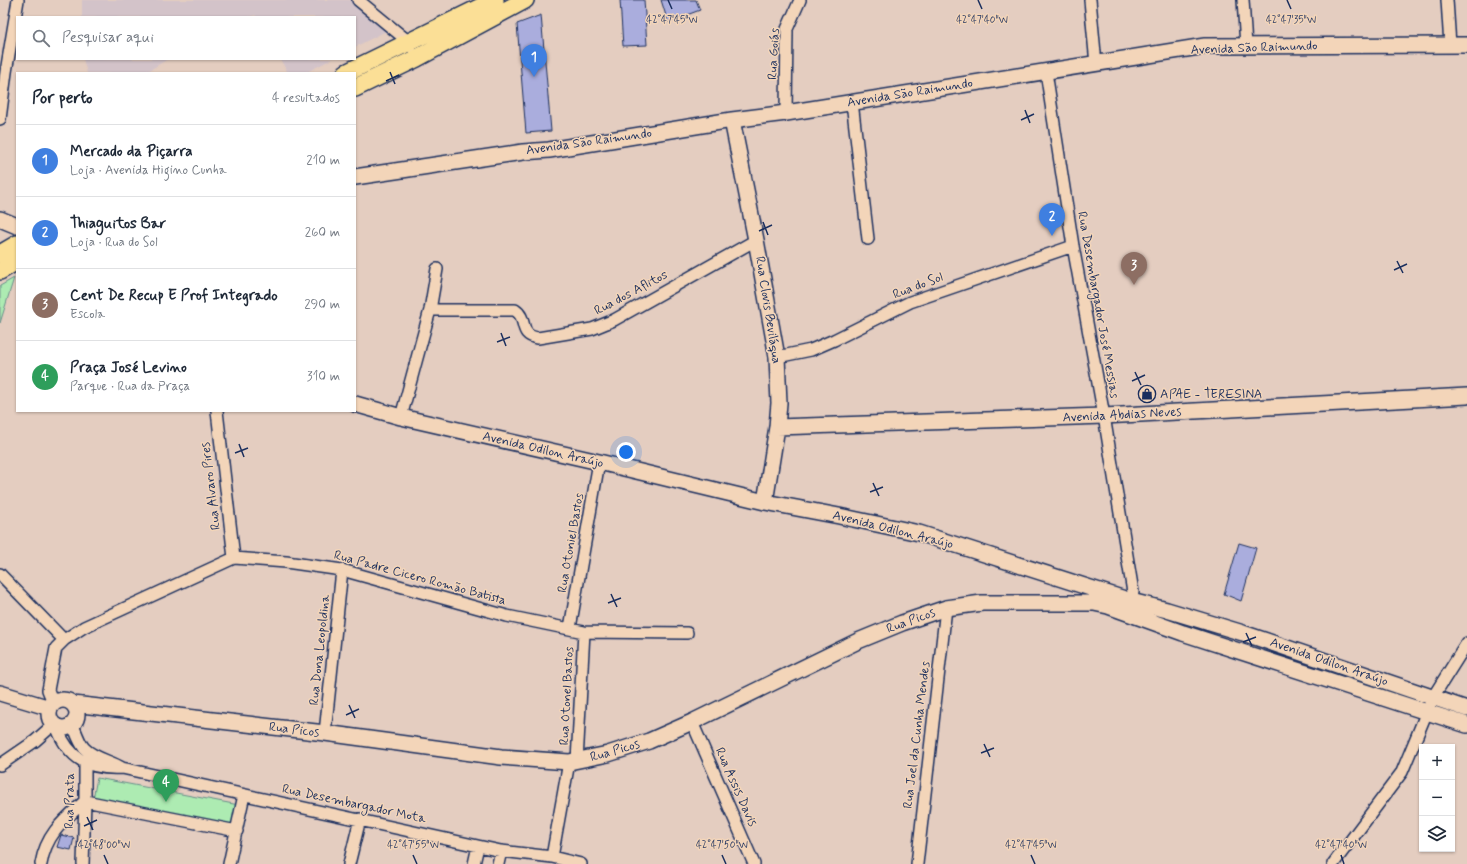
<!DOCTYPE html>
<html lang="pt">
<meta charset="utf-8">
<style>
:root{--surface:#fff;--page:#f6f6f7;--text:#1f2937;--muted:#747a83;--line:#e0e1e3;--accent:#1b2f5e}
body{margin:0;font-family:Mynerve,sans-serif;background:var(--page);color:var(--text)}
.controls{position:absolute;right:12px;bottom:12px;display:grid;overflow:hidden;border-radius:0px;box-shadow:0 1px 3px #0004}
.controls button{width:36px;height:36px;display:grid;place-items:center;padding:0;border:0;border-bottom:1px solid var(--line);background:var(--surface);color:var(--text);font:20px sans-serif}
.you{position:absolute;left:626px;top:452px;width:14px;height:14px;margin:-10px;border:3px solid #fff;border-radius:50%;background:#1a73e8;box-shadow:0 0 0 6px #1a73e833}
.badge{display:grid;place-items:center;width:26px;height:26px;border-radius:50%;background:var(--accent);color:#fff;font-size:13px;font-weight:700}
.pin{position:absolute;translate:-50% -33px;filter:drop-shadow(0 1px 2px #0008)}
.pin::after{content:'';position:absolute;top:21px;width:14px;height:12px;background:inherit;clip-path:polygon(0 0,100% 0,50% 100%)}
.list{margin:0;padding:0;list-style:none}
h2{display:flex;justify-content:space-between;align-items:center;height:52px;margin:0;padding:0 16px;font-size:17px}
h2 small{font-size:13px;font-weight:400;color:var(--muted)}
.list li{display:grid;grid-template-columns:26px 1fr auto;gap:12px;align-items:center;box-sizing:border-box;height:72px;padding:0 16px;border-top:1px solid var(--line)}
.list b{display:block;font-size:15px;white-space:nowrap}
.list p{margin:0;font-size:13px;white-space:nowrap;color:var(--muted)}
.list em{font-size:13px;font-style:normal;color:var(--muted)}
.icon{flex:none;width:22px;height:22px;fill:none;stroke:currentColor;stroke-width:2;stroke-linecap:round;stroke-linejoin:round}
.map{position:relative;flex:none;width:1467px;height:864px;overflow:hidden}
.search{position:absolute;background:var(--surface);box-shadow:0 1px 3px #0004;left:16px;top:16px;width:340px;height:44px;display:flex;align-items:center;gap:10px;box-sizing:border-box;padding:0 14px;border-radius:0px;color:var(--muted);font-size:15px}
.panel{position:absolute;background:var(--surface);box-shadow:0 1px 3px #0004;left:16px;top:72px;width:340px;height:340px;border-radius:0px}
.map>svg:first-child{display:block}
.built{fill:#d3c3c9}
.green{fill:#adebb2;stroke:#648d88}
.building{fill:#aaaddd;stroke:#1b2f5e}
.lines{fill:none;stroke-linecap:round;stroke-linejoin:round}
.street-casing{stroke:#1b2f5e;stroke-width:14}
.secondary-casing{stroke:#1b2f5e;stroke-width:18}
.primary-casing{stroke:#1b2f5e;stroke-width:20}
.street{stroke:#f3d5b9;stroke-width:11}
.secondary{stroke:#f3d5b9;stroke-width:15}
.primary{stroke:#fbdf96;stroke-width:17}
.ticks{fill:none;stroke:#1b2f5e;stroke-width:1.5}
.labels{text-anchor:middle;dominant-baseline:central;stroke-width:3;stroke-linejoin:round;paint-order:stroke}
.street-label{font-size:13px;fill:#1b2f5e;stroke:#f3d5b9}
.poi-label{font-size:13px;fill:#1b2f5e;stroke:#f3d5b9;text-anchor:start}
.ticks-label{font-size:10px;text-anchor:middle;fill:#1b2f5e;stroke:#f3d5b9;stroke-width:3;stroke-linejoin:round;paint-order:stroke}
</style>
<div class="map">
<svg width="1467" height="864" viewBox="0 0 1467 864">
<rect width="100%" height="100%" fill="#e4cdc0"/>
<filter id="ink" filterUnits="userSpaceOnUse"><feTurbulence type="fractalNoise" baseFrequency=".025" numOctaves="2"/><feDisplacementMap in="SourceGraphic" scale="8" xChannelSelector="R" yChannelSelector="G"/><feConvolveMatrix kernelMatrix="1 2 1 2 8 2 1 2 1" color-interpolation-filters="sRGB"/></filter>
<g filter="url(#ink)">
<path class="built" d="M82,0H360L392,28L355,47V17H256L255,15L250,17H82Z
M83,59H168L145,73H87Z
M280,59H332L305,73H288Z"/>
<path class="green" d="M14,278L0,323V286Z
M97,778L239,805L235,825L93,799Z"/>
<path class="building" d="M620,0H644L647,45L623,46Z
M661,0H696L700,10L668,22Z
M541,15L551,131L526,133L517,24Z
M1239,543L1256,548L1241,601L1224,594Z
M61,835L74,838L71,850L57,847Z"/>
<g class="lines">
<defs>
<path id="street" d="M358,0L409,42L411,47
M1090,0L1096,64
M1243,0L1246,46
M1447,0L1450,45
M1046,72L1073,246L1104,416L1133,592L1130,608
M852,102L868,239
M786,113L787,29L800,0
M0,119L6,72L18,0
M430,310H515C529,319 517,335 538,338L592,329L614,320L756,240
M777,357L811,350L834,340L910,302L1073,246
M217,411L234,558
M401,417L430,310L437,269
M0,574L64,640
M570,628L599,462
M56,702L50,695L48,690L56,648L64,640L84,627L234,558L286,562L342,570L507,616L584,632L687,633
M692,722L754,864
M73,725C76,732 79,742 84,748C93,758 111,761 122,768
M57,728C69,759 89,770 122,768L478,846L501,851L552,857L581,864
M325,733L342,570
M577,761L584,632
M0,765L35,741L53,725
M85,801L237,831
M552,857L569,762
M41,864C46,834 64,820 85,801
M83,864L85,801V763
M229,864L244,795
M349,864L360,819
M474,864L478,846
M498,864L501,851
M917,864L946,608
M1333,864L1402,772L1433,697L1467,643"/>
<path id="secondary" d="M732,120L756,240L777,357L779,403L777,427L765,502
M355,177L523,152L549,150L732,120L786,113L1205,46L1467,45
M0,219L17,226
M355,404L401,417L599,462L765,502L839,516L919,533L1131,601L1167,610L1243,633L1467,709
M777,427L1104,416L1467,396
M0,693L50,708
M49 714a14 14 0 1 1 28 0a14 14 0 1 1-28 0Z
M73,704L325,733L501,757L569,762L608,754L649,741L692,722L858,641L902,623L946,608L982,603H1094L1108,606L1183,633L1467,725"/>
<path id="primary" d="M346,73L495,0
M355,88L417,58L525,0
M0,254L17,244
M0,271L17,261"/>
</defs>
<use href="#street" class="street-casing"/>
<use href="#secondary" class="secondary-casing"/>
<use href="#primary" class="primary-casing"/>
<use href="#street" class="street"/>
<use href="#secondary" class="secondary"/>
<use href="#primary" class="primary"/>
</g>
</g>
<path class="ticks" d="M668,0L672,9M978,0L982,9M1287,0L1291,9M390,72L395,84M386,81L399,75M1025,110L1030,123M1021,120L1034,114M763,222L768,235M759,231L772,225M1397,261L1403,273M1394,270L1407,264M501,333L506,346M497,342L510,337M1135,372L1141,385M1132,381L1145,375M239,444L244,457M235,453L248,448M873,483L879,496M870,492L883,487M611,594L617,607M608,603L621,598M1246,633L1252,646M1243,642L1256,637M349,705L355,718M346,715L359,709M984,744L990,757M981,753L994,748M87,817L93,830M84,826L97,820M104,855L108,864M413,855L417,864M722,855L726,864M1031,855L1035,864M1341,855L1344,864"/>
<defs>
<symbol id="shop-ring" viewBox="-11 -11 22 22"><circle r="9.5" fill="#f3d5b9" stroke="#1b2f5e" stroke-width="1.5"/><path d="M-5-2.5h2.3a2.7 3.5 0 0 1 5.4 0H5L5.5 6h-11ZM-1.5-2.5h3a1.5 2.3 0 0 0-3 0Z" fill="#1b2f5e"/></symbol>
</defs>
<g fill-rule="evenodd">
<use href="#shop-ring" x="1137" y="384" width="20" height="20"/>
</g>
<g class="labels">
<g class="street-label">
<text transform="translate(1254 48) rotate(-2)">Avenida São Raimundo</text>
<text transform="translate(774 54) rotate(-87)">Rua Goiás</text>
<text transform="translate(910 93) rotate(-9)">Avenida São Raimundo</text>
<text transform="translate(589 142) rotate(-8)">Avenida São Raimundo</text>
<text transform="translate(918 286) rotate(-21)">Rua do Sol</text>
<text transform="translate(631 293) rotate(-28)">Rua dos Aflitos</text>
<text transform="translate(1098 305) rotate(80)">Rua Desembargador José Messias</text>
<text transform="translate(768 310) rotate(81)">Rua Clovis Beviláqua</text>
<text transform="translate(1122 415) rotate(-3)">Avenida Abdias Neves</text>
<text transform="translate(543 450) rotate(13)">Avenida Odilon Araújo</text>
<text transform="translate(211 486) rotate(-97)">Rua Alvaro Pires</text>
<text transform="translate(893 530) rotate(14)">Avenida Odilon Araújo</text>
<text transform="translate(571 543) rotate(-80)">Rua Otoniel Bastos</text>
<text transform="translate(420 578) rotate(15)">Rua Padre Cicero Romão Batista</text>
<text transform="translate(911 621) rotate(-20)">Rua Picos</text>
<text transform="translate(320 650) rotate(-84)">Rua Dona Leopoldina</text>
<text transform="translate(1329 662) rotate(19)">Avenida Odilon Araújo</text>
<text transform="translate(567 696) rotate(-87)">Rua Otonel Bastos</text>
<text transform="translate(294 730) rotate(7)">Rua Picos</text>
<text transform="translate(917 735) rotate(-83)">Rua Joel da Cunha Mendes</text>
<text transform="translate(615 751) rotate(-16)">Rua Picos</text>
<text transform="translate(736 787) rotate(66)">Rua Assis Davis</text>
<text transform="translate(70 801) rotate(-89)">Rua Prata</text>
<text transform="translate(354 804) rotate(12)">Rua Desembargador Mota</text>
</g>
<g class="poi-label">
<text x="1160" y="394">APAE - TERESINA</text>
</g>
</g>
<g class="ticks-label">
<text x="672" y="23">42°47'45"W</text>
<text x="982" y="23">42°47'40"W</text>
<text x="1291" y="23">42°47'35"W</text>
<text x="104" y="848">42°48'00"W</text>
<text x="413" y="848">42°47'55"W</text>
<text x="722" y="848">42°47'50"W</text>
<text x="1031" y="848">42°47'45"W</text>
<text x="1341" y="848">42°47'40"W</text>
</g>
</svg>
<div class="controls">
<button>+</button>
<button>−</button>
<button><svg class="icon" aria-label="layers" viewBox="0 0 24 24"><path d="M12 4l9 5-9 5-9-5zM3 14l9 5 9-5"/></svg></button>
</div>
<div class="you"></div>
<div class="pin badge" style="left:534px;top:77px;background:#3f7fe0">1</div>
<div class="pin badge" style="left:1052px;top:236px;background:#3f7fe0">2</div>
<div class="pin badge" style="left:1134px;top:285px;background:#8d6e63">3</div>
<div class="pin badge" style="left:166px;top:802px;background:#2e9e5b">4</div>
<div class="search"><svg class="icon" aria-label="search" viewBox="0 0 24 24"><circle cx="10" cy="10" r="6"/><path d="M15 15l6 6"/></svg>Pesquisar aqui</div>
<section class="panel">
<h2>Por perto<small>4 resultados</small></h2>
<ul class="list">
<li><span class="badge" style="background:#3f7fe0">1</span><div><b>Mercado da Piçarra</b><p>Loja · Avenida Higino Cunha</p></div><em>210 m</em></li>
<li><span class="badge" style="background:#3f7fe0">2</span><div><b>Thiaguitos Bar</b><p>Loja · Rua do Sol</p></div><em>260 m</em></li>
<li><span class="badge" style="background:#8d6e63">3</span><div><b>Cent De Recup E Prof Integrado</b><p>Escola</p></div><em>290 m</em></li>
<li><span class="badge" style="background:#2e9e5b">4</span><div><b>Praça José Levino</b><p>Parque · Rua da Praça</p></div><em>310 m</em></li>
</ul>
</section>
</div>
